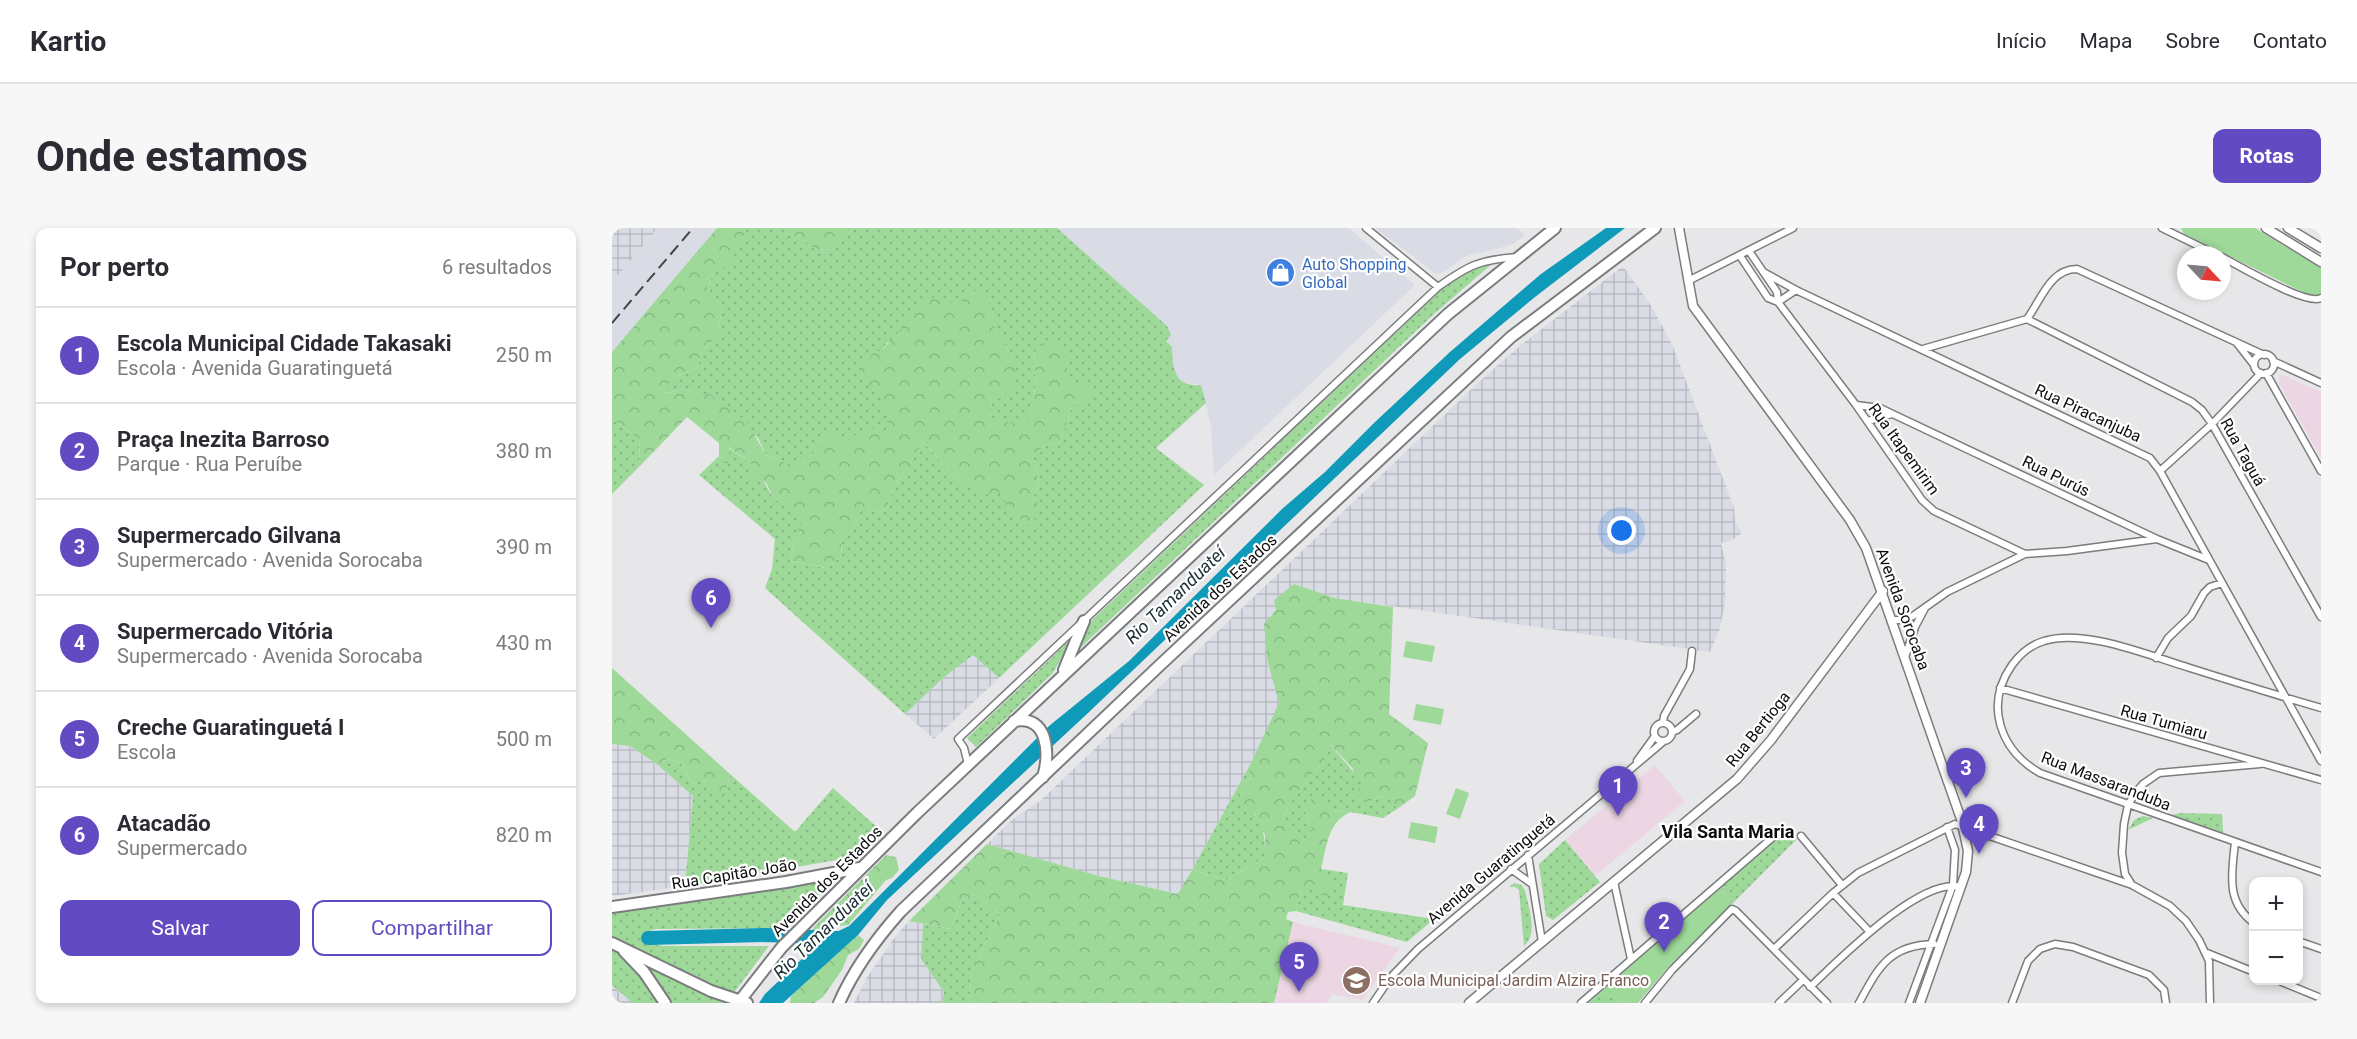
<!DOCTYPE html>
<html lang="pt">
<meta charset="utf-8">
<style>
:root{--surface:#fff;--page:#f7f7f7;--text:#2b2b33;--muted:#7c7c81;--line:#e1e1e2;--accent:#624ac2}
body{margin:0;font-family:Roboto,sans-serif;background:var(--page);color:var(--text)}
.controls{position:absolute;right:18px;bottom:18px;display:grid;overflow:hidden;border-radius:12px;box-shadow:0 3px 9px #0003}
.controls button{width:54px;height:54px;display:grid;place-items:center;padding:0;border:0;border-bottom:2px solid var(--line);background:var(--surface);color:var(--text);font:30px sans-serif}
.compass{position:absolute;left:1565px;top:18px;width:54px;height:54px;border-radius:50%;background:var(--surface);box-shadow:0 3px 9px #0003;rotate:116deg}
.you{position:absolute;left:1010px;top:303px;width:21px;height:21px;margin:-15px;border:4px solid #fff;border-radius:50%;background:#1a73e8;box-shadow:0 0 0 9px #1a73e833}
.badge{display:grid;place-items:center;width:39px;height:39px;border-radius:50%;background:var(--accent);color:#fff;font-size:20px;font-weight:700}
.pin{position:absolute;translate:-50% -50px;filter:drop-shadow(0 2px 3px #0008)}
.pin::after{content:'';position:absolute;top:32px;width:21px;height:18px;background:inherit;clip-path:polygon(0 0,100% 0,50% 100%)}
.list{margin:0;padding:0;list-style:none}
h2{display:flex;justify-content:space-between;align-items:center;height:78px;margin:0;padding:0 24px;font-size:26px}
h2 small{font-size:20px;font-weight:400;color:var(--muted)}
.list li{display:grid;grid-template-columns:39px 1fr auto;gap:18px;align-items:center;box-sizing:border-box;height:96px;padding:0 24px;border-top:2px solid var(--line)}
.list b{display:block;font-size:22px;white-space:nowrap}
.list p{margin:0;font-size:20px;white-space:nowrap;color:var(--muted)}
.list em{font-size:20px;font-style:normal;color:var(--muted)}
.actions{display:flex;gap:12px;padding:18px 24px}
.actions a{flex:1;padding:14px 0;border:2px solid var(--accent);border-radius:12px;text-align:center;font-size:21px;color:var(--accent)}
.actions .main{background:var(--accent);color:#fff}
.map{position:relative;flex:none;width:1709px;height:775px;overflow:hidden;border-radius:12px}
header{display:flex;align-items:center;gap:36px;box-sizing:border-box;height:84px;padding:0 30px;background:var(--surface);border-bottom:2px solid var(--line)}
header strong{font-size:28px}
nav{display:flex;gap:33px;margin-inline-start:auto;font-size:21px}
.intro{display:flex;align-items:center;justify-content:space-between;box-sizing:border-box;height:144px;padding:0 36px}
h1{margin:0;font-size:42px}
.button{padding:15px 27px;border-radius:12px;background:var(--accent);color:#fff;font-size:21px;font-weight:700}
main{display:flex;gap:36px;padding:0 36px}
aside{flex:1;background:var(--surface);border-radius:12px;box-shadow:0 3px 9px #0003}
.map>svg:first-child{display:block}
.built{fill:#d9dbe5}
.industrial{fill:url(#industrial-grid)}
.education{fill:#ecd6e3}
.grass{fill:url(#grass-dots)}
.forest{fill:url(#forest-crowns)}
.green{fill:#9ed99a}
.water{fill:#0f9ab9}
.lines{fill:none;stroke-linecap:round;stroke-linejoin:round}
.river{stroke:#0f9ab9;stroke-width:14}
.street-casing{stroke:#7b7c7e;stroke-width:9}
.secondary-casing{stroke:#7b7c7e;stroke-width:11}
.highway-casing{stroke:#7b7c7e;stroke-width:14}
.street{stroke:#fff;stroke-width:6}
.secondary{stroke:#fff;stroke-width:8}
.highway{stroke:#fff;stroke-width:10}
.rail{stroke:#454546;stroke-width:2;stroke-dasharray:12 6;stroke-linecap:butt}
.labels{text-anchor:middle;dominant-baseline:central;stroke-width:4.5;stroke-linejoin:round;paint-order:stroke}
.shop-label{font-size:16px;fill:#366cbe;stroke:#fff;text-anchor:start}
.street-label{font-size:16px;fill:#0d0d0e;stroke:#fff}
.education-label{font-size:16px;fill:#785e54;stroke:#fff;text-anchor:start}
.water-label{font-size:18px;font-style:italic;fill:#1c3036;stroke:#fff}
.neighbourhood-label{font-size:18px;font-weight:bold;fill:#0d0d0e;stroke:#fff}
</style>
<header>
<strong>Kartio</strong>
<nav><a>Início</a><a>Mapa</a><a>Sobre</a><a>Contato</a></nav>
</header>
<div class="intro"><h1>Onde estamos</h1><a class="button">Rotas</a></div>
<main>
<aside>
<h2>Por perto<small>6 resultados</small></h2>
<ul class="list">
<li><span class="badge">1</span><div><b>Escola Municipal Cidade Takasaki</b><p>Escola · Avenida Guaratinguetá</p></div><em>250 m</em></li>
<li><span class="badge">2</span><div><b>Praça Inezita Barroso</b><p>Parque · Rua Peruíbe</p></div><em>380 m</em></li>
<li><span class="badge">3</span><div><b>Supermercado Gilvana</b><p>Supermercado · Avenida Sorocaba</p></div><em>390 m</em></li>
<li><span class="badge">4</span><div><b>Supermercado Vitória</b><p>Supermercado · Avenida Sorocaba</p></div><em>430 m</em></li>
<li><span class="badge">5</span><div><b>Creche Guaratinguetá I</b><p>Escola</p></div><em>500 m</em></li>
<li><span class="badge">6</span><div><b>Atacadão</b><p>Supermercado</p></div><em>820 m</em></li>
</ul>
<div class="actions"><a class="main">Salvar</a><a>Compartilhar</a></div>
</aside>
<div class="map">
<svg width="1709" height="775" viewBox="0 0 1709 775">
<defs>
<pattern id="industrial-grid" width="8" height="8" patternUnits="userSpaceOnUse" patternTransform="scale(1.5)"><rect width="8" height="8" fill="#d9dbe5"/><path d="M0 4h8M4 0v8" fill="none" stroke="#b9bbc3"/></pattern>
<pattern id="grass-dots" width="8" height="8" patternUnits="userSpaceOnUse" patternTransform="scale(1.5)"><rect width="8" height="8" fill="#9ed99a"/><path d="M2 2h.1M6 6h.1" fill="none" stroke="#87b984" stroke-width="1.8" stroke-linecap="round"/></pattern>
<pattern id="forest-crowns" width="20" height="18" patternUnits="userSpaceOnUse" patternTransform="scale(1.5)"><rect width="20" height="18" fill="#9ed99a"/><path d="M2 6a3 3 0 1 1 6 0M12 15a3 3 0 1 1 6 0" fill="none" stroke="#87b984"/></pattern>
</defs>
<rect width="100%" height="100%" fill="#e7e7e9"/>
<path class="built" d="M46,0H105L0,124V54Z
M445,0H737L803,57L602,247L599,197L589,157L572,155L564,148L561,141L560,119L554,113L555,98Z
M763,0H905L913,7L899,17L854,28L831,44L824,46Z"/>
<path class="industrial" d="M0,0H46L0,54Z
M1011,38L1038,76L1060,116L1122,280L1123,294L1130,305L1118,313L1109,315L1114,336L1113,375L1108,400L1098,424L723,370L682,356L664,382L655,431L666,465L667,475L664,484L639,535L567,666L487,648L375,616L401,591L428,573L868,153L909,117Z
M361,426L387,450L322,511L293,486L331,450Z
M0,516L18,518L46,537L81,568L73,658L0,668Z
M297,693L311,696L309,731L332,764L330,775H242L254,751L283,709Z
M0,757L15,768L21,775H0Z"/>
<path class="education" d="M1668,146L1709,164V230L1667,155Z
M1043,537L1073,573L983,648L953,612Z
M681,694L788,720L750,772L720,766L715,775H662Z"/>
<path class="grass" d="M135,0H174L173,5L187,9L205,22L221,21L243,0H445L555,98L559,107L554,113L560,119C561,140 561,159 589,157L594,175L544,220L592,257L387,450L361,427L331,450L293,486L153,360L160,341L163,311L87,247L107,228L114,235L115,219L139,234L163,272L178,276L191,294L183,309L178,333L214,340L230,328L229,310L239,306L249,282L265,284L275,280L281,261L311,214L352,258L391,262L421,270L427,254L421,226L436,216L448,214L460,179L455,155V133L422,124L424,156L417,189L405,197L377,190L380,176L402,129L384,105L377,69L348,77L275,115L270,122L277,195L273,206L206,221L189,236H177L154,227L146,210L98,166H87L73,161L52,165L59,151L85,140L90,123L105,109L110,81L95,59L104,41L128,17Z
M881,35L822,86L465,423L474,400L481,391L826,65C842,51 860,38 881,35Z
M0,191L27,211L28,238L0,266Z
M456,414L457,416L441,445L364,519L355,510Z
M717,515L750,554L757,574L769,568L784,571L782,576L785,581L771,590L738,584L693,583L700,602L692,613L671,589L682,568L711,534Z
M55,531L69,535L79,555L94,553L114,565L118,546L183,604L221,560L267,601L242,624L231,631L73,658L81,568L46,537Z
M639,535V547L628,569C648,591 654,599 653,629L614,652L580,642Z
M1569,585L1610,586L1611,605L1559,587Z
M1531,588L1541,590L1516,602L1522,592Z
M1175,602L1185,611L1120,676L1107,660Z
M953,612L988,654L941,692L934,688L927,636Z
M709,641L736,645L731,677L822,691L795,714L684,683L690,656Z
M221,652L174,700L43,701L35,704L37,715L51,718H157L114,775H21L0,757V683Z
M902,655L909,657L913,662C916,678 927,706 912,718L907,662L903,659H897Z
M363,666L388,687L360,742L357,775H330L332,764L309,731L311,696L339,701L350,672Z
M988,764L1016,775H976Z"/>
<path class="forest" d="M105,0H135L128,17L116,38L104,41L95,59L110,81L105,109L90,123L85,140L59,151L53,165L73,161L87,166H98L135,194L154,227L177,236H189L206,221L209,207L220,204L231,216L241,208L263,200L273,205C282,177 264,167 247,146L261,125L270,122L318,69L348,77L357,59L377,68L384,105L402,129L404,157L380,176L377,190L405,196L417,189L424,156L422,124L433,114L450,117L455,133V155L481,159V172L460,179L448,214L436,216L421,226L427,254L421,270L427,277L420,300L394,280L391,263L379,268L352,258L311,214L281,261L275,280L265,284L249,283L239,306L229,310L230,328L214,340L178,333L183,309L190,294L178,277L163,272L154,255L140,250L139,234L116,219L118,234L114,236L107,228V215L75,189L28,238L27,211L0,191V124Z
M174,0H243L221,21L205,22L187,9L173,5Z
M682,356L723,370L781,379L777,486L816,515L803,568L785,581L782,576L783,571L769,568L757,574L748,571L745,564L750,554L742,551L741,541L718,516L711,534L682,568L671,589L692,613L700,602L693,583L701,568L723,584H738C715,595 715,619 709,641L722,658L714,670L690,656L684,683L676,684L674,691L681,694L662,775H357L360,742L388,687L363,666L350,672L339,701L297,693L375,616L487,648L566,666L580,642L614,652L653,629V607L643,586L635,584L628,569L639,547V535L667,475L655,431L652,396L664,382L662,372Z
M0,440L118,546L114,565L101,569L94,553L79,555L69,535L55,531L46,537L18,518L0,516Z
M274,627L284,629L287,642L280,650L274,652L236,697L213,699L202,703L201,700Z
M246,707L252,712L247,721L236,727L230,742L211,769L202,775H178L179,768Z"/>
<path class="green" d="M1569,0H1643L1709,40V66L1705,68H1699L1572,6Z
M794,413L823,418L820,434L791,429Z
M804,476L832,481L829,497L801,492Z
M844,560L857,565L848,591L834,586Z
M799,594L826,599L823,615L796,610Z
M1107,660L1120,676L1058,737L1026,775H1016L988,764Z"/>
<path class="water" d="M994,0H1013L923,69L848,131L476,485L275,672L246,707L171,775H147L153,766L212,710L237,698L437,498L517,433L670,281L713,244L763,194L838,124L929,46Z"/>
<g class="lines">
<path class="river" d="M36,710L155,707L226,710"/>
<defs>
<path id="street" d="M754,0L826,59
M1550,0L1605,27
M1137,23L1165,64L1166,74L1244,177L1310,272L1322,283L1413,326L1455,323L1545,311
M1128,28L1156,70L1166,74
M1610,29C1627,38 1695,78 1709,70
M1153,45L1184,62L1538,230L1548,243L1709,533
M1076,53L1181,0
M1166,74L1184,62
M1415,91L1580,174L1590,182L1600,196L1709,389
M1624,114L1642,137
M1311,121L1415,91C1429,72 1438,41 1465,41L1652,127
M1642 136a10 10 0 1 1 20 0a10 10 0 1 1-20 0Z
M1661,133L1709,155
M1654,145L1709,243
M1244,177L1268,180L1545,311L1597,332
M1256,193L1280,186
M1548,243L1600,196L1649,145
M1281,392H1287L1301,388L1335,364L1413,326
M1293,429L1303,399L1313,380
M1544,430L1556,410L1579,388L1592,365L1598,359L1610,355
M1388,460L1709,552
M1709,480C1665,467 1622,454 1578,440C1538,428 1472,400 1432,413C1418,417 1408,426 1400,437C1372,477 1388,522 1428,545L1709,644
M1051,495L1052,488L1078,441L1080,423
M1042 504a9 9 0 1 1 18 0a9 9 0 1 1-18 0Z
M1060,504L1065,502L1084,486
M1025,533L1043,508
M356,536L352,520L346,511L826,59C857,37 867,32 905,29
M1189,608L1230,657
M1623,614C1620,645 1613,674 1642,695
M916,627L930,714
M899,641L920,656
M1002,654L1019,731
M1221,665L1258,704
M1686,713L1709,721
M1162,721L1221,665L1246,645L1343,596L1520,657
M1595,725L1642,744
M1665,752L1709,770
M1198,759C1227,732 1309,648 1349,659
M761,775L778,750L806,721L1052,513
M969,775L1168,603
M1033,775L1060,742L1120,681L1124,683L1215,775
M1167,775L1191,752
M1247,775C1266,740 1277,717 1322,716
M1297,775L1341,657L1343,622L1335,599
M1400,775L1416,733L1428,721L1443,716L1461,719L1537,747L1552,762L1554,775
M1598,775L1597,733L1587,712L1574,693L1558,678L1520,657L1513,646L1510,625L1512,596L1516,577L1524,564L1531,556L1547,545L1648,536"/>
<path id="secondary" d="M1067,0L1081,78L1238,292L1254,320L1349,591L1356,623L1354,644L1308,775
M1654,0L1709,34
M1676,0L1709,20
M857,775L1125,551L1159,512L1271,363"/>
<path id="highway" d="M452,442L472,393
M402,493C436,486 438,525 431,549
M0,679L174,654L248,640
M0,715L99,763L135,775
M12,723L32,744L53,775
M126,775L170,719L306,584L836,86L943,0
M227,775C242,741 264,711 289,683L547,438L899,109L1043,0"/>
</defs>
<use href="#street" class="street-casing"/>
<use href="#secondary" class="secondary-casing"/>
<use href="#highway" class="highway-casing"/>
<use href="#street" class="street"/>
<use href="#secondary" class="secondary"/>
<use href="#highway" class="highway"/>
<path class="rail" d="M0,95L81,0"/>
</g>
<defs>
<symbol id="shop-disc" viewBox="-11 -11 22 22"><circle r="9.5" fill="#3f7fe0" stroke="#fff"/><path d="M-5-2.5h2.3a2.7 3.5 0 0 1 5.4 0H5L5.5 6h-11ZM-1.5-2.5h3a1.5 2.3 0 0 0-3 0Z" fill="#fff"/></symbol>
<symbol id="school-disc" viewBox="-11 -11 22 22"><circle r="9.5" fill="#8d6e63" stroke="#fff"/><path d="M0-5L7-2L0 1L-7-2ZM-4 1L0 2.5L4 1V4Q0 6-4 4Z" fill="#fff"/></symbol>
</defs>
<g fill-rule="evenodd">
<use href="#shop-disc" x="652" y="28" width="33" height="33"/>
<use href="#school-disc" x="728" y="736" width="33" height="33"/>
</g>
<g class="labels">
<g class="shop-label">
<text x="690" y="36">Auto Shopping<tspan x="690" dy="18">Global</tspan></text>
</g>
<g class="street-label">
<text transform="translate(1476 185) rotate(25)">Rua Piracanjuba</text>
<text transform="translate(1292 221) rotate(54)">Rua Itapemirim</text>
<text transform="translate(1631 224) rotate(61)">Rua Taguá</text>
<text transform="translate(1444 248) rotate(26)">Rua Purús</text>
<text transform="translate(608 360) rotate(-43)">Avenida dos Estados</text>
<text transform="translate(1291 381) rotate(70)">Avenida Sorocaba</text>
<text transform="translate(1552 494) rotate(16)">Rua Tumiaru</text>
<text transform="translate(1146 501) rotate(-51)">Rua Bertioga</text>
<text transform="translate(1494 553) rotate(21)">Rua Massaranduba</text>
<text transform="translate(879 641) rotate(-40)">Avenida Guaratinguetá</text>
<text transform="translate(122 646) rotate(-9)">Rua Capitão João</text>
<text transform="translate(215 653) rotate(-45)">Avenida dos Estados</text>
</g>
<g class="education-label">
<text x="766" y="752">Escola Municipal Jardim Alzira Franco</text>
</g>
<g class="water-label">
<text transform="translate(563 367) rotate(-44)">Rio Tamanduateí</text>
<text transform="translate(211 702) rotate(-44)">Rio Tamanduateí</text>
</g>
<g class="neighbourhood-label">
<text x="1116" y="603">Vila Santa Maria</text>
</g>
</g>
</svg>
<div class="controls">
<button>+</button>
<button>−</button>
</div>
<svg class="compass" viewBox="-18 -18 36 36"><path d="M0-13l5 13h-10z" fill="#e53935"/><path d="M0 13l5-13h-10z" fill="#7c7c81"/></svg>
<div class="you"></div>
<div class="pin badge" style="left:1006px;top:588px">1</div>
<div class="pin badge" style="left:1052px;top:724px">2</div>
<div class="pin badge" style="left:1354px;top:570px">3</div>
<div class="pin badge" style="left:1367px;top:626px">4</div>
<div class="pin badge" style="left:687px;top:764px">5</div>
<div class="pin badge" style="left:99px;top:400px">6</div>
</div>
</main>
